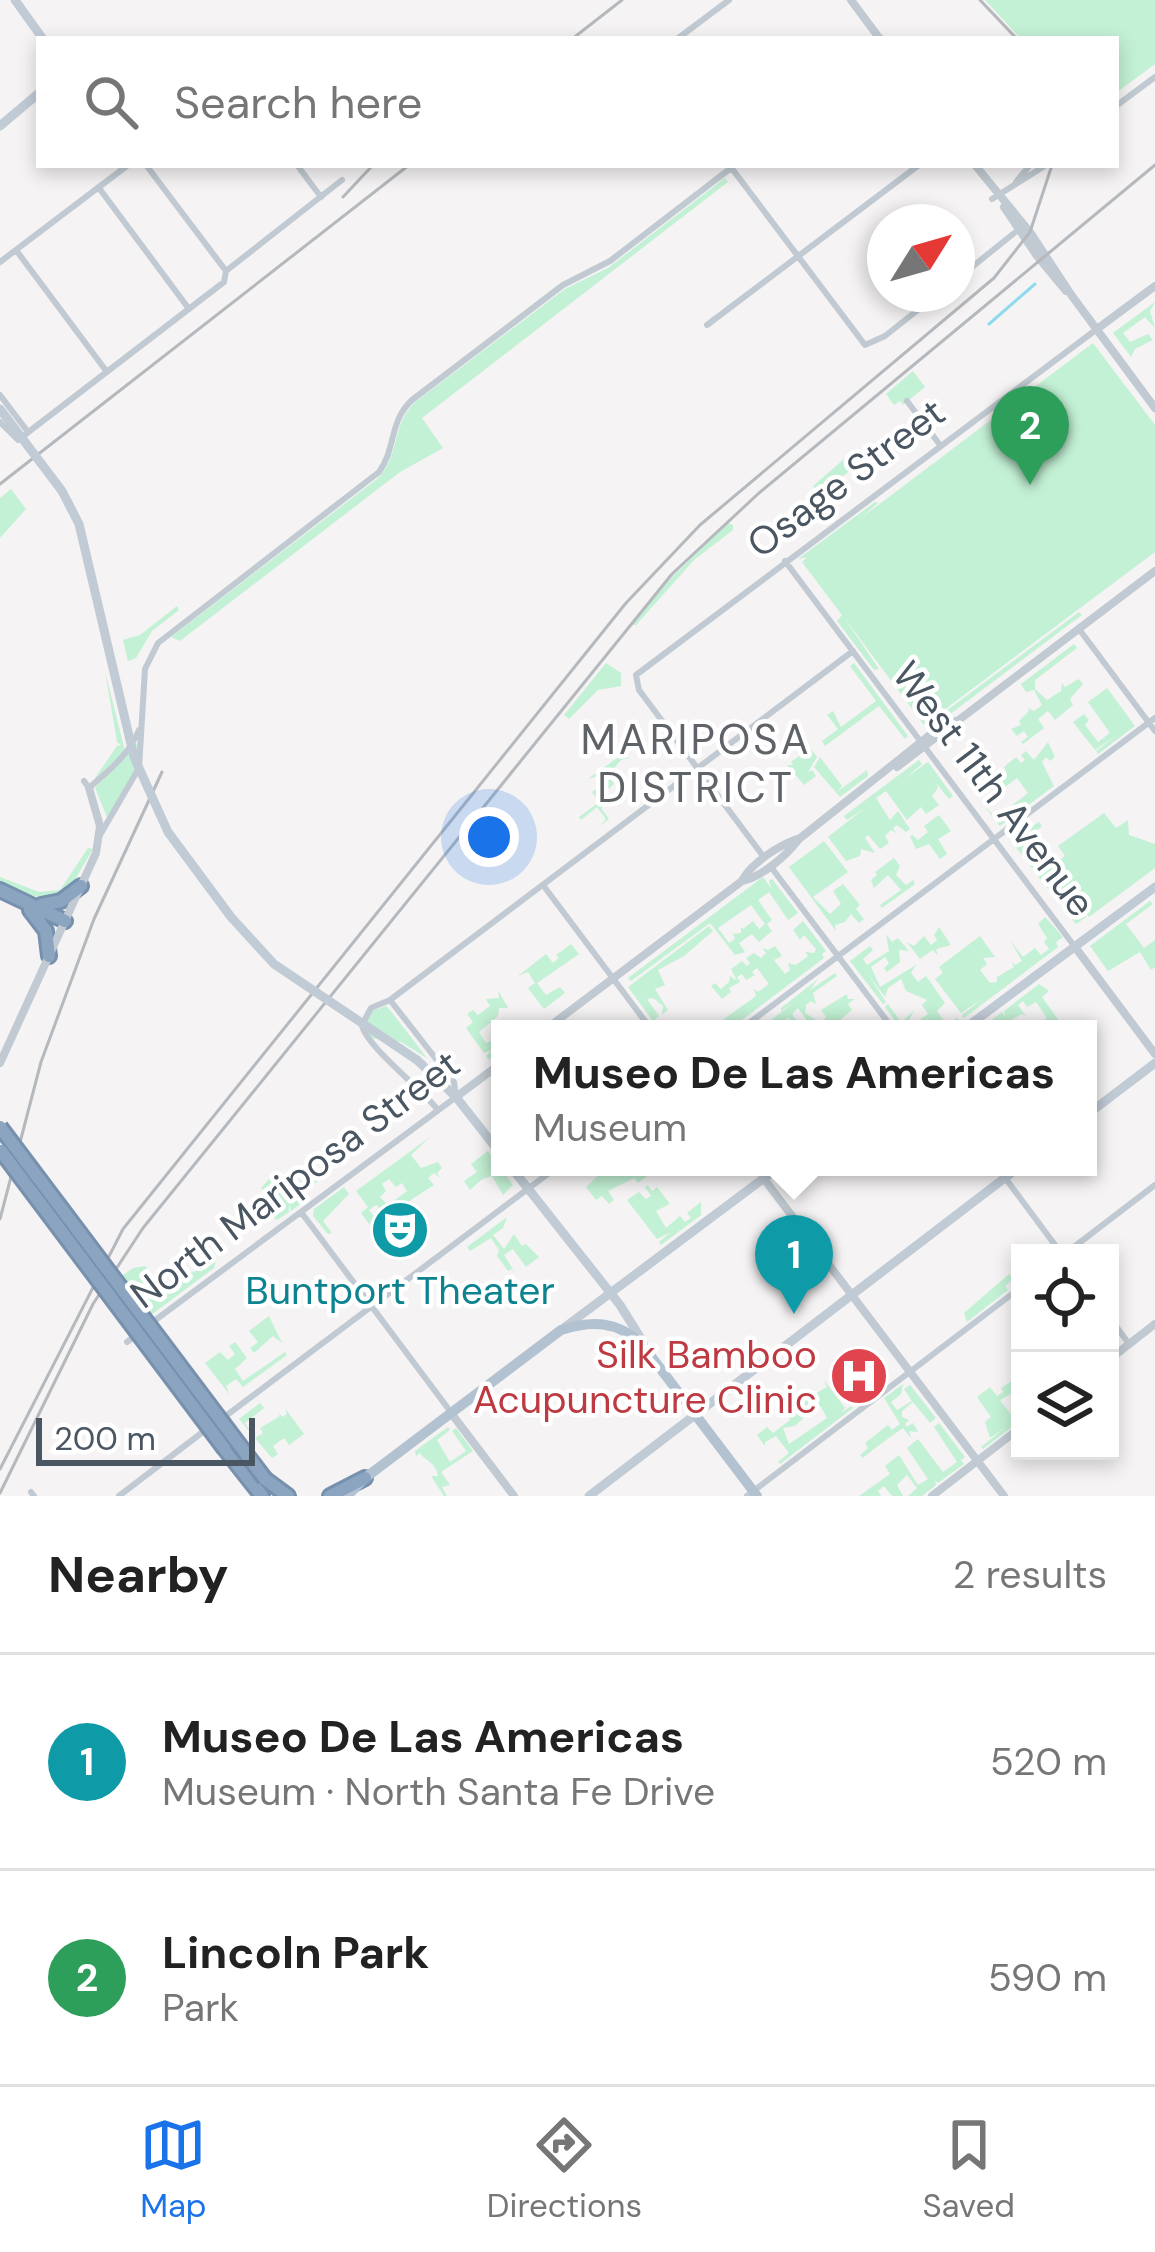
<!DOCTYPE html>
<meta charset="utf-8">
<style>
:root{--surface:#fff;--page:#f6f6f6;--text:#222;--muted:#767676;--line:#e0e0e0;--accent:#1a73e8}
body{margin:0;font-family:"DM Sans",sans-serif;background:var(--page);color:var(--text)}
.controls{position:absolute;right:36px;bottom:36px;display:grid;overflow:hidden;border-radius:0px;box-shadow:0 6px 18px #0003}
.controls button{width:108px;height:108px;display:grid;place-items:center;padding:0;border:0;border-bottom:3px solid var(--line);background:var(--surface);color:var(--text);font:60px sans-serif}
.compass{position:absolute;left:867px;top:204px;width:108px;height:108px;border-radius:50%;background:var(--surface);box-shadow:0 6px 18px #0003;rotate:53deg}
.scale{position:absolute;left:36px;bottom:30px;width:219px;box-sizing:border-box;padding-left:12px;border:6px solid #4a5661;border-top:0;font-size:33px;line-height:42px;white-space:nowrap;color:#4a5661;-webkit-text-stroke:9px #fff;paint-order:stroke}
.you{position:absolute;left:489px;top:837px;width:42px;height:42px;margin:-30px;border:9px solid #fff;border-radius:50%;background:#1a73e8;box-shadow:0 0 0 18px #1a73e833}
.badge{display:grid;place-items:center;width:78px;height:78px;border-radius:50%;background:var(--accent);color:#fff;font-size:39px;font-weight:700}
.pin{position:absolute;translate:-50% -99px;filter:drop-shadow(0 3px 6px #0008)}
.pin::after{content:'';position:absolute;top:63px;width:42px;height:36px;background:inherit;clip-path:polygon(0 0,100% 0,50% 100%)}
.popup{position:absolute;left:491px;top:1020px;width:606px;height:156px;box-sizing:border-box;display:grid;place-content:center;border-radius:0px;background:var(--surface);filter:drop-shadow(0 3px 9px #0005);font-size:39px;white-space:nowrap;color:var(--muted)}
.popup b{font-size:45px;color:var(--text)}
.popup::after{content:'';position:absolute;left:50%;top:100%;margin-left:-24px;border:24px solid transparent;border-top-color:var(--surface)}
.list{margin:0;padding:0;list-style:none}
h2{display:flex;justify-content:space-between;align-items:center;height:156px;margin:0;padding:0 48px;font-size:51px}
h2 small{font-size:39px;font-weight:400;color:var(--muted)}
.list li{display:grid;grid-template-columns:78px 1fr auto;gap:36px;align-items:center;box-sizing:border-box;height:216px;padding:0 48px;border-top:3px solid var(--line)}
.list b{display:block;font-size:45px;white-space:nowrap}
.list p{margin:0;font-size:39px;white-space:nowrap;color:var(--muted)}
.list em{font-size:39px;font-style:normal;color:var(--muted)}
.icon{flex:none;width:66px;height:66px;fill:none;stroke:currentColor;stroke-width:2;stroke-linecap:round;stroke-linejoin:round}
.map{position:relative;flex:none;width:1155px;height:1496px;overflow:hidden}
.search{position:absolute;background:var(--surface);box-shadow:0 6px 18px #0003;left:36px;right:36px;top:36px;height:132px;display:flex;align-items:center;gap:30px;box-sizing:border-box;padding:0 42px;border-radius:0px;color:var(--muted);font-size:45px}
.sheet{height:588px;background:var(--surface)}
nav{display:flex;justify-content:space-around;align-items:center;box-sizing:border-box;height:168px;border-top:3px solid var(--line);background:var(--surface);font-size:33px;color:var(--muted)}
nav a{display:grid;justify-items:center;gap:6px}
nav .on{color:var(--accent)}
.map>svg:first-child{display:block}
.green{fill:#c3f1d5;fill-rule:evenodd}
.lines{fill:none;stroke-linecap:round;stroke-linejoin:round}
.stream{stroke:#90daee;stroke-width:3}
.motorway-casing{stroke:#7690ad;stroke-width:18}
.minor{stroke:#c1cad2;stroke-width:6}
.tertiary{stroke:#c1cad2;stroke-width:8}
.secondary{stroke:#c1cbd6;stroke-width:9}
.primary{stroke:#b3c2d1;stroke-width:10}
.motorway{stroke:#8ba5c1;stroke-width:12}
.tram{stroke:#b5b8bd;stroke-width:3}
.rail{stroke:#b5b8bd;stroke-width:3}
.motorway-bridge-casing{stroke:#7690ad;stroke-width:18;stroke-linecap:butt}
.secondary-bridge{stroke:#c1cbd6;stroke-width:9}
.motorway-bridge{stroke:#8ba5c1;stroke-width:12}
.labels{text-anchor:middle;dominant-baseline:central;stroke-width:9;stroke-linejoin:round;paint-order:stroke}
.street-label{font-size:39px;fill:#4a5661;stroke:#fff}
.culture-label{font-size:39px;fill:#0d838f;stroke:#fff}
.health-label{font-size:39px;fill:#be3a42;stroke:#fff;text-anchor:end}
.neighbourhood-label{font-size:42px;letter-spacing:3px;fill:#5f6368;stroke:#fff}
</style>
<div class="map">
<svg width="1155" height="1496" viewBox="0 0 1155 1496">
<rect width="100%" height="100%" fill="#f5f3f3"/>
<path class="green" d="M985,0H1155V64L1116,93V39H1021Z
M725,178L728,182L422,418L443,448L400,472L180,641L171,637L377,479C400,457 391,426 414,403L565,289L608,268Z
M1155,302L1150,311L1155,328L1145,317L1123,333L1130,342L1148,334L1153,340L1135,349L1131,357L1113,333Z
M1093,343L1155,425V552L924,725L843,616L879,669L874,670L837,621L842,615L802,562L807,557L798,559L875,502L878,503L861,518Z
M913,371L925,387L903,405L900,401L894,405L886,394Z
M851,453L859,464L819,494L813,486Z
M11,489L26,509L0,538V498Z
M728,523L733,525V530L694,560L636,625H630L673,576Z
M177,606L179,610L152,631L136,658L128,661L123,640L140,635Z
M1079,612L1082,615L929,730L926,726Z
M1074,644L1077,648L1035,680V689L1047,700L1061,691L1062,683L1065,687L1079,679L1083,684L1070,699L1073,705L1055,720L1048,711L1038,719L1044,728L1023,744L1021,742L1028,737L1024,731L1017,736L1011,729L1021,725L1019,721L1029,711L1028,708L1034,711L1042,705L1034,690L1026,692L1021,684Z
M606,663L621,673V686L598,690L569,719L564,715Z
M854,663L908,736L905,739L879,706L825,746L822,741L838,729L827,715L833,711L841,727L876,701L850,666Z
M105,671L125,751L93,781L117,746L121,745L117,742Z
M1107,688L1135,726L1098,754L1096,751L1118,734L1095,750L1073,722L1084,714L1089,720L1085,725L1098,742L1110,733L1088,702Z
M138,742L136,774L107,817L95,788Z
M1048,742L1055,757L1050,761L1046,757L1042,762L1054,786L1000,826L982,803L996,818L1028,793L1017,778L997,793L987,780L997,772L1001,778L1007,773L1004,767L1016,757L1021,763L1025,760L1021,755L1026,751L1034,760Z
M810,748L817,757L808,772L812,770L816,776L804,785L787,765H793L791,762Z
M624,753L629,758L621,760L608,775L614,784L602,794L607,802L601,808L609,819L600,826L606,819L597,807L581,820L579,817L599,802L592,792L604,783L598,776L588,779Z
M820,757L842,786L837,792L867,770L868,776L840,797L814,767Z
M919,760L922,764L904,779L928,762L953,796L949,799L936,783L938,788L932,796L939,805L926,814L921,807L907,820L886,791L876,798L890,820L898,811L910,829L906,832L897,825L893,828L896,833L891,830L885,836L889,843L880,849L868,835L865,838L875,853L861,849L860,856L846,861L828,837L865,808L847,820L844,816Z
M1104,813L1116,828L1128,820L1129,835L1155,844V868L1089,917L1073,897L1086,917L1076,924L1062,906L1068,898L1059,903L1011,841L1039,822L1042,826L1032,834L1055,864L1065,856L1058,846Z
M939,815L951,831L938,839L947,854L940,859L929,844L916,849L910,837L912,835L918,840L928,832L924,826Z
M824,841L848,872L813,897L830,914L841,904L833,891L843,884L860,905L856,909L864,919L859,923L851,914L845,922L835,925L836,931L789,867Z
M88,848L93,849L73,883L52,901L0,886V877L39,892L60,890Z
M894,858L900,866L896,875L906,885L913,880L915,884L882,908L880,905L901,890L888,875L874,888L871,880L877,875L875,872Z
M763,877L772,889L769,881L772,879L798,913L788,920L769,892L758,900L772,920L767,924L772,931L759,942L752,934L739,943L745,952L735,955L710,923L631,981L628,978ZM751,905L765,924L759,929L753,921L743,929L741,927V933L733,934L735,939L729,943L718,928Z
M1150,901L1153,904L1126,924L1144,948L1155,940V967L1151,970L1140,952L1108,971L1090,946Z
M1045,917L1063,937L1056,942L1058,947L964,1018L962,1015L982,999L961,1013L935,979L943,973L939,967L980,936L995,957L983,958L987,964L980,970L990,983L997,982V977L1014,967L1011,962L1015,965L1022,961L1010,940L1023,957L1035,948L1041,955L1049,949L1044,942L1047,938L1038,924Z
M803,921L826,951L822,954L824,958L730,1029H710L756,996L754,989L758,992L769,984L757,968L752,972L755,975L746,980L742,974L737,977L740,982L729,988L731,992L722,999L711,986L715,983L721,989L729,982L730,976L737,981L731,969L742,961L747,966L750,963L746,958L754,953L761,958L766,953L762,948L768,950L775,946L782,956L774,960L785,974L790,970L788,963L796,965L808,956L805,952L814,953L816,949L804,935L800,940L793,930Z
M709,926L713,931L684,956L658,970L665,985L655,989L668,1010L662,1015L663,1006L653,998L647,999L659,1016L653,1021L628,987Z
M939,927L951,945L936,949L938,956L933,950L920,959L907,942L914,946L924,936L931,945L937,940L934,935Z
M886,934L892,942L898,938L909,951L899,950L900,962L887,972L884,968L889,963L885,957L871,967L880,987L916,965L911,973L918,982L926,976L945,1003L937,1011L947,1025L957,1018L960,1021L949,1029H935L927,1019L918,1029H901L885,1007L888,1004L901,1022L914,1011L909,1020L913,1025L928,1014L922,1005L927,1000L906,991L901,979L888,988L885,997L867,973L886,1002L883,1004L850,961L870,946L873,950L863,959L867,965L889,951Z
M571,944L579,954L537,983L546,995L560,987L565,993L544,1009L528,988L535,983L528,972L518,976L546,954L553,963L559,958L556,955Z
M835,973L837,976L813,993L816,1004L811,1001L806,1005L805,1013L821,1023L826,1017L821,1010L847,994L848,999H855L848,1004L852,1010C833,1025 838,1029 808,1029V1022L798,1008L792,1014L803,1029H796L789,1018L779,1023L782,1029H769L766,1024L794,1002L781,1011V1008L818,979L810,990Z
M1039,984L1049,991L1042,997L1060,1022L1053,1029H1028L1047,1018L1036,1002L1027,1007L1023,1001L1018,1005L1026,1016L1022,1014L1009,1021L1012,1028L1007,1022L1003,1029H980L1002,1012L1005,1016L1004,1011Z
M498,990L508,1008H499L498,1016L492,1021L494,1025L490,1023L479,1032L486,1043L500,1038V1051L489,1060L486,1056L493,1049L484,1053L466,1028L473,1022L467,1014L473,1010L478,1015L490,1006L486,999L499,998Z
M386,1006L390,1010L427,1058L401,1042L368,1038L365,1026L372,1011Z
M430,1137L411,1155L421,1168L438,1162L442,1168L437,1173L440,1178L434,1173L428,1178L434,1185L400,1207L395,1200L407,1191L402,1183L396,1187L389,1179L382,1184L386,1191L380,1197L396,1214L391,1217L376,1205L369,1210L375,1218L370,1222L373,1229L361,1213L368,1207L356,1191Z
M488,1151L513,1185L503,1195L492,1176L481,1180L470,1190L464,1181L477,1172L471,1164Z
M614,1167H646L651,1173L638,1183L634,1178L608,1191L614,1200L609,1204L602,1196L596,1200L586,1187L604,1170L609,1176Z
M310,1170L318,1181L298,1196L303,1202L291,1211L289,1203V1212L277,1220L269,1214L273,1209L265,1203L270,1196L261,1188L269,1179L286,1201L297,1193L293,1187L311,1174Z
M648,1185L652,1191L657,1187L670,1204L656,1211L666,1228L680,1216L685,1222L691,1218L687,1213L701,1202V1215L661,1245L659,1242L671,1232L657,1239L627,1200L639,1192L646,1199L651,1196L645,1187Z
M344,1187L349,1194L323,1221L332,1233L328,1234L313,1216L314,1209Z
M507,1217L503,1228L493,1235L504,1249L514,1234L522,1246L526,1244L539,1257L526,1267L513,1249L504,1255L516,1274L512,1269L508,1271L497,1256L499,1250L491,1238L470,1251L467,1247Z
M213,1260L216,1261L214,1268L151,1315L122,1276L133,1268L146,1266L150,1286L182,1280V1274L194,1272Z
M1020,1273L1005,1286L1008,1290L967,1322L964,1313L1009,1274L1013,1278Z
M269,1316L282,1343L273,1336L254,1353L250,1348L258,1342L249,1331Z
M235,1342L247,1358L235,1369L243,1381L285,1352L287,1355L243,1387L236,1379L226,1386L230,1395L205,1363L220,1352L228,1360L235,1354L229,1346Z
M1010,1371L1020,1389L1000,1400L1012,1416L1020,1408V1421L983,1449L981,1447L1007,1426L990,1438L985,1422L991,1417L977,1397L990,1387L997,1396L1003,1392L1001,1388L1014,1379Z
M824,1380L845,1408L841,1413L851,1406L853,1408L780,1464L778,1462L789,1453L776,1436L765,1442V1446L757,1435L767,1427L773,1433L790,1420L784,1411L813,1389V1395L827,1387ZM815,1407H821L827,1418L789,1444L783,1428L795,1426Z
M903,1384L901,1394L891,1402L897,1410L912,1401L904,1389L910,1385L936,1418L930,1423L913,1402L902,1411V1417L909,1420L905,1424L907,1427L913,1423L918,1432L909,1431L911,1438L903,1428C898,1431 867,1454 863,1458L860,1455L868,1448L865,1443L888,1425L892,1430L900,1424L884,1398Z
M260,1403L264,1408L245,1423L255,1438L263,1433L260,1428L280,1416L278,1413L283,1417L287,1414L285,1408L304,1434L289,1445L284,1438L273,1446L278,1454L272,1458L239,1419Z
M939,1423L965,1457L961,1460L964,1464L938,1483L935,1480L936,1485L922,1496H908L917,1488L907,1475L897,1485L903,1496H892L884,1486L878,1491L881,1496H859L890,1474L885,1466L899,1455L918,1485L928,1479L907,1448L918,1439L943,1472L957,1462L934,1427Z
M448,1427L450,1430L437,1440L450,1462L466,1451L452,1431L456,1428L473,1451L441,1472L450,1485L442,1487L447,1496H444L431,1476H438C436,1462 425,1461 420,1453L416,1456L415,1451Z"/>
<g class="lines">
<path class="stream" d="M989,324L1035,284"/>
<defs>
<path id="motorway" d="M0,890L65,921
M41,905L61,901L81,886
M30,910L46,931L49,956
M224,1448L262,1496
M265,1479L288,1496
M330,1496L365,1478"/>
</defs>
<use href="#motorway" class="motorway-casing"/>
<path class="minor" d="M677,39L729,0
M1116,106L1155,77
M146,165L226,271
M297,165L321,197
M730,166L865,345L885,336L938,294
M1016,182L1030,165
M99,188L189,309
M992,199L1046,165
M16,250L107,372
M0,262L128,165
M957,279L1018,230
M707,325L919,165
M0,395L28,432
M907,401L940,445
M0,422L18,440L224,282L226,271L342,180
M785,561L1075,947
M1079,629L1155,731
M84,781L89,788C108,771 129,755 139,730
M100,835L139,768L145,669L158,643L379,472C396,449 389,421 412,400L563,285L610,261L731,168
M763,856L639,690L636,675L1097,329
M771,867L893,1029
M543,885L651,1029
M741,1029L1155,718
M438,1110C421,1088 365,1045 362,1025L371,1008L390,1000L853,651
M997,1167L1061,1253
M301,1212L450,1411
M1066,1253L1155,1185
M1110,1318L1129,1344
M150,1324L456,1097L454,1082L390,1000
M127,1342L140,1332
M219,1421L557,1167
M31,1492L34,1496
M119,1496L208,1428
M747,1496L1020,1288"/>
<path class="tertiary" d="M851,0L880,39
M975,165L1030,232L1072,296L1155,408
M1004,207L1037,256L1066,291
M1097,329L1155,286
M897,767L1155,571
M743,879C753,862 778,846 797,839
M1075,947L1155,1054
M546,1029L742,881C763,876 786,856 799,839L930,735L956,721
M0,1063L96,853L100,826L89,788
M456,1097L500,1064
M764,1179L1004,1496
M1110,1359L1155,1324
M451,1413L514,1496
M932,1496L1020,1428"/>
<path class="secondary" d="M15,0L43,39
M0,126L39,93
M964,1029L1155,887
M417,1060L456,1097L500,1153
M1088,1114L1155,1063
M511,1167L620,1305L643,1342
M565,1327L779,1167
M589,1496L1019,1167"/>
<path class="primary" d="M347,1496L365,1478L561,1330C592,1320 616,1321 641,1343L757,1496"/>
<use href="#motorway" class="motorway"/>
<path class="tram" d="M0,1493L93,1304L143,1228L672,574L759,493L1155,165"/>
<path class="rail" d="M980,0L1017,39
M572,39L622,0
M343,197L373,165
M0,484L409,165
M0,1219L41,1062L94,919L162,772
M0,1469L123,1229L626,603L700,525L994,278L1030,232L1052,165"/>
<defs>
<path id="motorway-bridge" d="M0,1127L265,1479
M1,1151L224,1448"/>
</defs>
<use href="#motorway-bridge" class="motorway-bridge-casing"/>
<path class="secondary-bridge" d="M0,409L62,491L79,524L134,757L168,832L231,917L274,964L417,1060"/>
<use href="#motorway-bridge" class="motorway-bridge"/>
</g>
<defs>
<symbol id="theatre-disc" viewBox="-11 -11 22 22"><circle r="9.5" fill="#0f9aa8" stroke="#fff"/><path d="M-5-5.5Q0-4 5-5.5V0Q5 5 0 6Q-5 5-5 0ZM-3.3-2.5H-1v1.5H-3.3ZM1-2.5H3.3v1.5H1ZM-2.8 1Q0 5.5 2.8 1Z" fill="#fff"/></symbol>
<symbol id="hospital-disc" viewBox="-11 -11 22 22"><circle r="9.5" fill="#e0444e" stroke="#fff"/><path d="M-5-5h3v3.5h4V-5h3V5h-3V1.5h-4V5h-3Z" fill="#fff"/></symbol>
</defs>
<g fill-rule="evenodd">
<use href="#theatre-disc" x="367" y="1197" width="66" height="66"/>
<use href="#hospital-disc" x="826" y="1343" width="66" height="66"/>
</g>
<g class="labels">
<g class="street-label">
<text transform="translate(846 478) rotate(-37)">Osage Street</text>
<text transform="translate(994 789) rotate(53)">West 11th Avenue</text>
<text transform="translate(295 1179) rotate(-37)">North Mariposa Street</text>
</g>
<g class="culture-label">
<text x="400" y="1290">Buntport Theater</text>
</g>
<g class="health-label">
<text x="817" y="1354">Silk Bamboo<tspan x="817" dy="45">Acupuncture Clinic</tspan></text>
</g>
<g class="neighbourhood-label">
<text x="696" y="739">MARIPOSA<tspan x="696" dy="48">DISTRICT</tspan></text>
</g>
</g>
</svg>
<div class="controls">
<button><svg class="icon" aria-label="locate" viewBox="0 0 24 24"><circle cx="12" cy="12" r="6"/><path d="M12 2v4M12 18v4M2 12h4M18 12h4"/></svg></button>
<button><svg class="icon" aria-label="layers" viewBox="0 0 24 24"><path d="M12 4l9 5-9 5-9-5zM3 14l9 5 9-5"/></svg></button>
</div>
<svg class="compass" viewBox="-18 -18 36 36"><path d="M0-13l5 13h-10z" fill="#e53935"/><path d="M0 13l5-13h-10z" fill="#767676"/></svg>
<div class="scale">200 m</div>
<div class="you"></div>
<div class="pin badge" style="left:794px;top:1314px;background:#0f9aa8">1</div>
<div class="popup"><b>Museo De Las Americas</b>Museum</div>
<div class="pin badge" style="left:1030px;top:485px;background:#2e9e5b">2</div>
<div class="search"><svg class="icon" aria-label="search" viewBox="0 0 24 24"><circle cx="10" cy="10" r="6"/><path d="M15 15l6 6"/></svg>Search here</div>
</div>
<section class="sheet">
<h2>Nearby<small>2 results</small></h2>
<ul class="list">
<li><span class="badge" style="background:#0f9aa8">1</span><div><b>Museo De Las Americas</b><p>Museum · North Santa Fe Drive</p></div><em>520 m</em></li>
<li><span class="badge" style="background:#2e9e5b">2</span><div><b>Lincoln Park</b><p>Park</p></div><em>590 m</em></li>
</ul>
</section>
<nav>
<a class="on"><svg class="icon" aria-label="map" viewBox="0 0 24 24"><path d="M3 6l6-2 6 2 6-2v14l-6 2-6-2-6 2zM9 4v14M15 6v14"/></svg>Map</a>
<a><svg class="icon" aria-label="directions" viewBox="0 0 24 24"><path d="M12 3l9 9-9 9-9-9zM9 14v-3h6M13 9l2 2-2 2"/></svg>Directions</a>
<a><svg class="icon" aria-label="saved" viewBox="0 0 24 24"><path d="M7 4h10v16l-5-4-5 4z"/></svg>Saved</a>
</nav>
